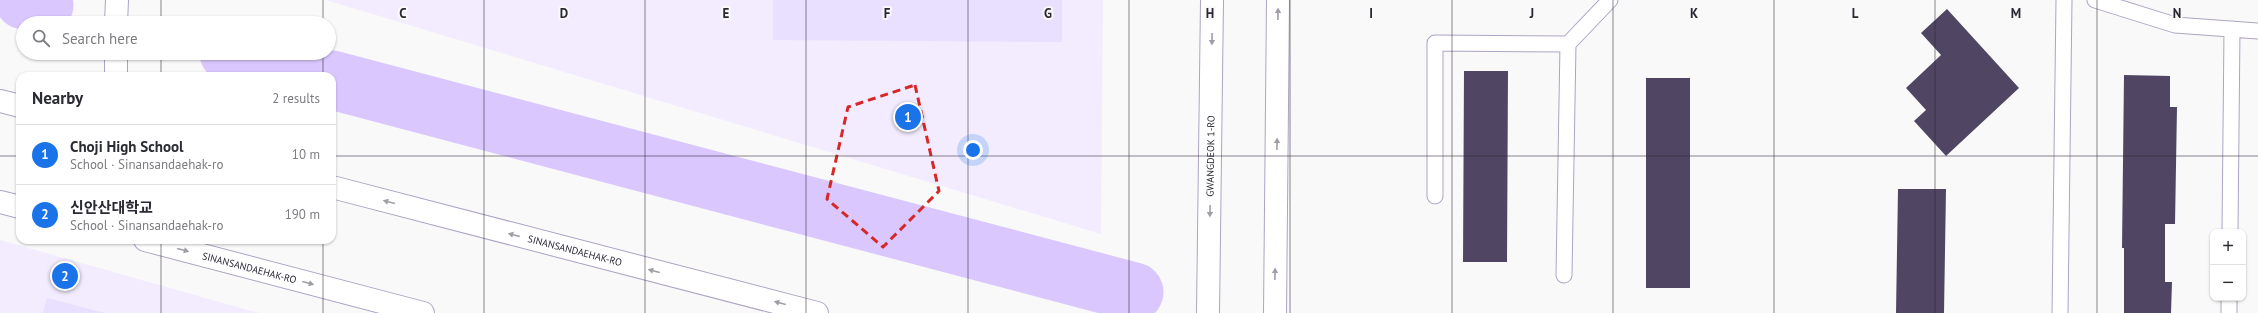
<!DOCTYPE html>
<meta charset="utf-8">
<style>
:root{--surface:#fff;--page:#f7f7f7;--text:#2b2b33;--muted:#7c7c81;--line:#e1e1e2;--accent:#1a73e8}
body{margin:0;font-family:"PT Sans","Noto Sans KR",sans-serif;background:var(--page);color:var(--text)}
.controls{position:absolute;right:12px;bottom:12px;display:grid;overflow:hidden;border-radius:8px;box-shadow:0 1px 3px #0004}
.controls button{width:36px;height:36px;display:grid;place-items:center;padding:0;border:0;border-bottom:1px solid var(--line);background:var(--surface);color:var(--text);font:20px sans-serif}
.you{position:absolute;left:973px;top:150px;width:14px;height:14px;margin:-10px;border:3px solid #fff;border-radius:50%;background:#1a73e8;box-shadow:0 0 0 6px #1a73e833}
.badge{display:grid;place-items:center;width:26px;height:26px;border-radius:50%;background:var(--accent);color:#fff;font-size:13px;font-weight:700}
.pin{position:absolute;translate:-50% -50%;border:2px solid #fff;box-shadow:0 1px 4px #0006}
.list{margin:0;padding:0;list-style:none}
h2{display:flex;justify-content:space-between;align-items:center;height:52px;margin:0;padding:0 16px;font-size:17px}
h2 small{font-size:13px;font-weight:400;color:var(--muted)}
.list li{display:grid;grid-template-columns:26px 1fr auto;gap:12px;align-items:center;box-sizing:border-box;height:60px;padding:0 16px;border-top:1px solid var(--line)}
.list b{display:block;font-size:15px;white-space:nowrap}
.list p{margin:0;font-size:13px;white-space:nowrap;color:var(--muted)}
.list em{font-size:13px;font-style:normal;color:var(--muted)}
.icon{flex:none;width:22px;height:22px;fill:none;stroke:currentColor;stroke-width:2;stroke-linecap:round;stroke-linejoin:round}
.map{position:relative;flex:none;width:2258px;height:313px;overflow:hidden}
.search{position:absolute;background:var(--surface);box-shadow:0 1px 3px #0004;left:16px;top:16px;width:320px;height:44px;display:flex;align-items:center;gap:10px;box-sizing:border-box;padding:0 14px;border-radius:22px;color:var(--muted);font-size:15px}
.panel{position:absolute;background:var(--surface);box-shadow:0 1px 3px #0004;left:16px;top:72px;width:320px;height:172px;border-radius:12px}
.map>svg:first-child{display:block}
.built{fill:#f2ecfe}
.green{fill:#e9dffe}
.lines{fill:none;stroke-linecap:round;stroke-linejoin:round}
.river{stroke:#dac7fe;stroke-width:59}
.building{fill:#504663}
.service-casing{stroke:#aea3c4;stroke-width:17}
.tertiary-casing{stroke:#aea3c4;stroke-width:24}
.secondary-casing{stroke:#aea3c4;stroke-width:24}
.service{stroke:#fff;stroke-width:15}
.tertiary{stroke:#fff;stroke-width:22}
.secondary{stroke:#fff;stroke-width:22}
.oneway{fill:#a09ea4}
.marked{fill:none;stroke:#d62828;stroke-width:3;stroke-dasharray:8 5;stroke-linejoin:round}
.grid{fill:none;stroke:#2b2734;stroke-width:1;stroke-opacity:0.55}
.labels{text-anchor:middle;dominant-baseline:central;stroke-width:4;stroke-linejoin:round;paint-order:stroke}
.street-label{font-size:10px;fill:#2b2734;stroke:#f9f9f9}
.grid-label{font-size:13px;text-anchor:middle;font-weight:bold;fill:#2b2734;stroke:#f9f9f9;stroke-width:4;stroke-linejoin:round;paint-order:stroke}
</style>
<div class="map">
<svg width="2258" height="313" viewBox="0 0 2258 313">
<rect width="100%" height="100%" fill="#f9f9f9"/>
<path class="built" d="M326,0H1103L1101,234Z
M0,240L259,313H0Z"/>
<path class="green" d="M773,0H1062V42L773,40Z
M47,298L105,313H43Z"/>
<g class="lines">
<path class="river" d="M24,0L44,5
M229,53L316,76
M332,80L1134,292"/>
</g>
<path class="building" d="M1947,9L2019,88L1946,156L1914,121L1926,110L1906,88L1941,55L1921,33Z
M1464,71H1508L1507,262H1463Z
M2124,75L2170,76V107H2177L2175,224H2165V282H2172L2171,313H2124V248H2122Z
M1646,78H1690V288H1646Z
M1898,189H1946L1944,313H1896Z"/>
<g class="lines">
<defs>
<path id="service" d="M2095,0L2175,25L2258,31
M1435,196V43L1568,44
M2230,232L2232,29
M1564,275L1568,44L1610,0
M2060,313L2064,0
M2229,313V298"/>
<g id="tertiary">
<path d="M116,23L117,0"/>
<path d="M116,76V53"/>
<path id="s1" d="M1208,313L1212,0"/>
<path d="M1275,313L1278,0"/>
</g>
<g id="secondary">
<path d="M0,101L20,106"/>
<path id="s2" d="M332,187L817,313"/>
<path d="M0,202L20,207"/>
<path id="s3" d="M145,240L423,313"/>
</g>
</defs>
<use href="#service" class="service-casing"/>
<use href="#tertiary" class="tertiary-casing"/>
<use href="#secondary" class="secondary-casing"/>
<use href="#service" class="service"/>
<use href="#tertiary" class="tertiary"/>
<use href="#secondary" class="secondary"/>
</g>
<defs><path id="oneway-solid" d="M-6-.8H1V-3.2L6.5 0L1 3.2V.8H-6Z"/></defs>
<g class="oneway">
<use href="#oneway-solid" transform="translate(1278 14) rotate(-89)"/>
<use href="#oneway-solid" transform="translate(1212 39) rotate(91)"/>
<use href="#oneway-solid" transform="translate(1277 144) rotate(-89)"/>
<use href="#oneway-solid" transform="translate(389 202) rotate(-165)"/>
<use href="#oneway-solid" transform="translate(1210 211) rotate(91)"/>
<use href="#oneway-solid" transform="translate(514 235) rotate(-165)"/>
<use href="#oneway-solid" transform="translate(183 250) rotate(15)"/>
<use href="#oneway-solid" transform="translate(654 271) rotate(-165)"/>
<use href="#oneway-solid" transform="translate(1275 274) rotate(-89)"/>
<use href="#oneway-solid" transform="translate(308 283) rotate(15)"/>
<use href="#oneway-solid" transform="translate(780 303) rotate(-165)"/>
</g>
<path class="marked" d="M915,85L939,191L883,247L827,199L848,107Z"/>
<path class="grid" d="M161,0V23M323,0V23M484,0V313M645,0V313M806,0V313M968,0V313M1129,0V313M1290,0V313M1452,0V313M1613,0V313M1774,0V313M1935,0V313M2097,0V313M161,53V76M323,53V76M0,156H20M332,156H2258M161,240V313M323,240V313"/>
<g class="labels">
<g class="street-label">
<text stroke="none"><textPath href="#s1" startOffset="157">GWANGDEOK 1-RO</textPath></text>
<text stroke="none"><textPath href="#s2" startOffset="251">SINANSANDAEHAK-RO</textPath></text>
<text stroke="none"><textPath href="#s3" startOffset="108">SINANSANDAEHAK-RO</textPath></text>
</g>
</g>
<g class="grid-label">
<text x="403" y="18">C</text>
<text x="564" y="18">D</text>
<text x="726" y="18">E</text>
<text x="887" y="18">F</text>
<text x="1048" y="18">G</text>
<text x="1210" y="18">H</text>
<text x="1371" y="18">I</text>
<text x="1532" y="18">J</text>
<text x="1694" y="18">K</text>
<text x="1855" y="18">L</text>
<text x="2016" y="18">M</text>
<text x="2177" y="18">N</text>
</g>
</svg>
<div class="controls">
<button>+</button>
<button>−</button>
</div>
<div class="you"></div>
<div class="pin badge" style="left:908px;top:117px">1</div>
<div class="pin badge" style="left:65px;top:276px">2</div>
<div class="search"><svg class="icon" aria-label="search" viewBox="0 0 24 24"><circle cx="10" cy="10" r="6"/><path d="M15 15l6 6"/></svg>Search here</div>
<section class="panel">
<h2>Nearby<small>2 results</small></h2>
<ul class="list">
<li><span class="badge">1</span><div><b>Choji High School</b><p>School · Sinansandaehak-ro</p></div><em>10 m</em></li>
<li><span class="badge">2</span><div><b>신안산대학교</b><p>School · Sinansandaehak-ro</p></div><em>190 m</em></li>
</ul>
</section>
</div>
